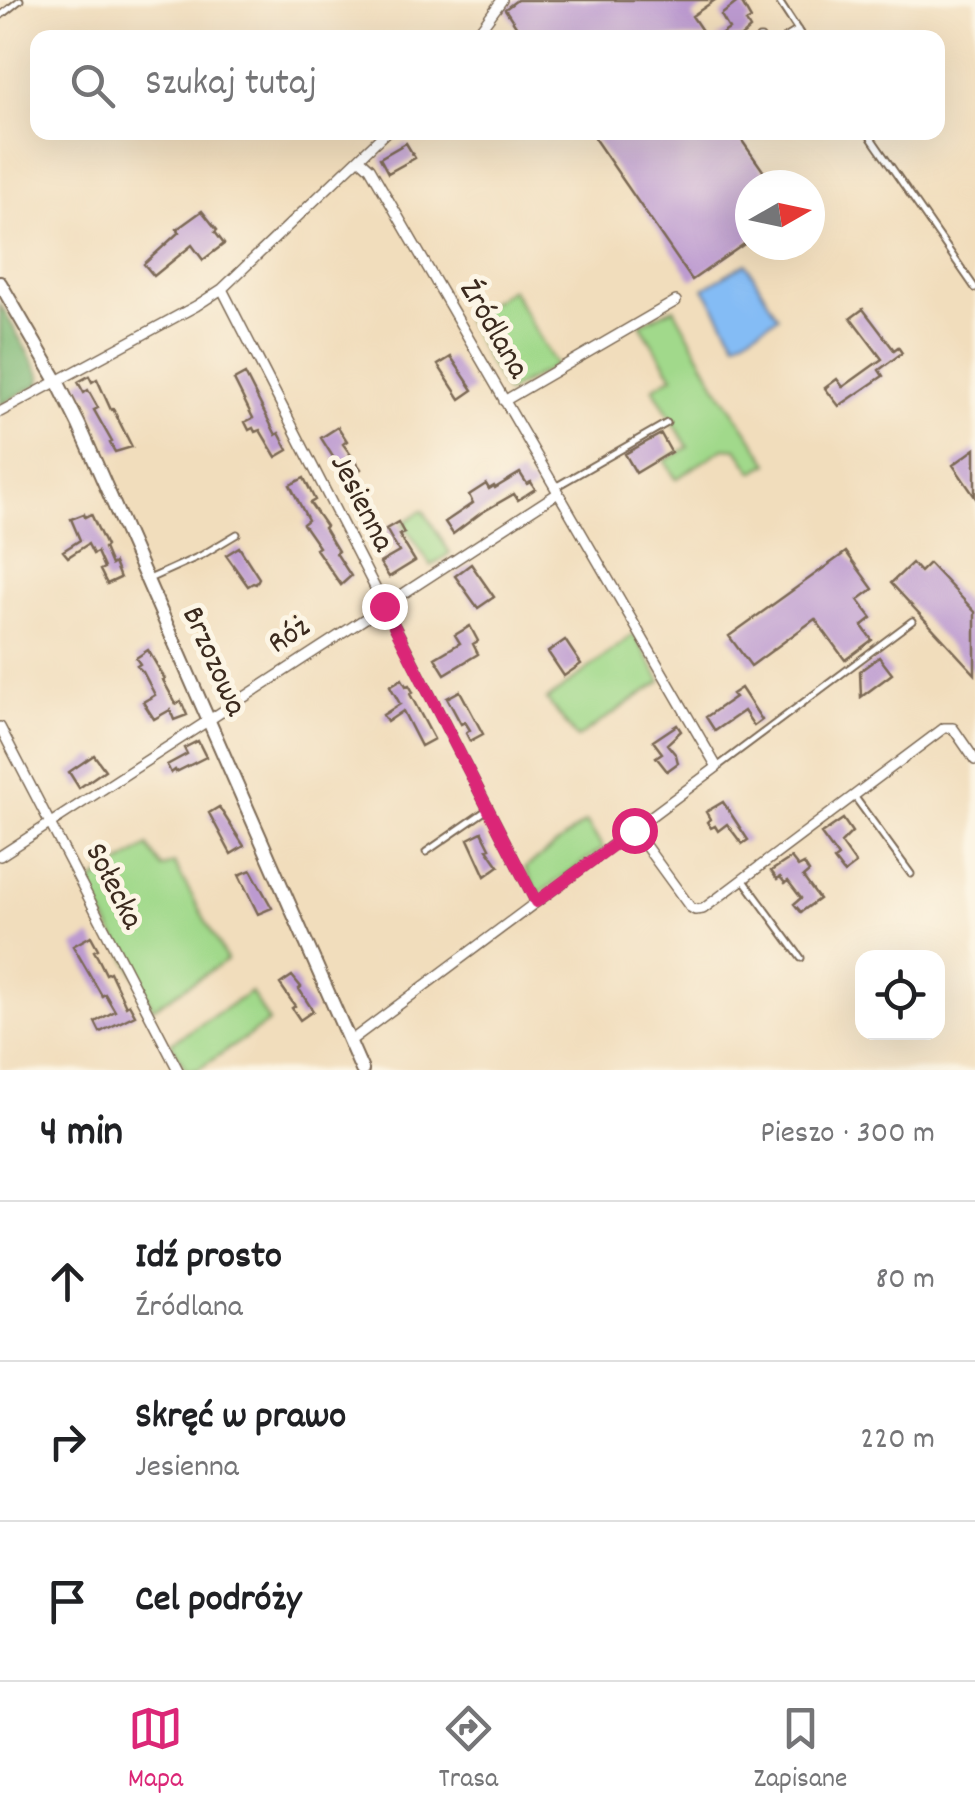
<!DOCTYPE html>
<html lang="pl">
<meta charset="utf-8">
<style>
:root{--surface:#fff;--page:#f6f6f6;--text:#202124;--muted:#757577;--line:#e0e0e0;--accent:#db2777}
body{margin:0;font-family:Dekko,sans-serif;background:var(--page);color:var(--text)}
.controls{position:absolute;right:30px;bottom:30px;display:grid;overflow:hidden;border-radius:20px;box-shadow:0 10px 40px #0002}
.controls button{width:90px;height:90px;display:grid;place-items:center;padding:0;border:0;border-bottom:2px solid var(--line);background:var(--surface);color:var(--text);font:50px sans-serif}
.compass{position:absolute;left:735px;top:170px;width:90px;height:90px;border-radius:50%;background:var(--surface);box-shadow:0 10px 40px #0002;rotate:81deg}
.stop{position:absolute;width:30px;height:30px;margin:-22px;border:8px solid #db2777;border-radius:50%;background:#fff}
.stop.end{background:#db2777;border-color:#fff;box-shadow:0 2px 10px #0008}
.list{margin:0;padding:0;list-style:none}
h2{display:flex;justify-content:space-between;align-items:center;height:130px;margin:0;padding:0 40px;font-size:42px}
h2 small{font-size:32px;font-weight:400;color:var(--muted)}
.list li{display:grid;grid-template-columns:65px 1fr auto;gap:30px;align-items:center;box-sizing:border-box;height:160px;padding:0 40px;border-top:2px solid var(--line)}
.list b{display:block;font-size:38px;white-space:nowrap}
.list p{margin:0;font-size:32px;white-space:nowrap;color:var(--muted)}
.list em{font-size:32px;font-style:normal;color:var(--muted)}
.icon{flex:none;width:55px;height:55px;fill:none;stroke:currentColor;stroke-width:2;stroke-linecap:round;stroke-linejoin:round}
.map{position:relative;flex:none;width:975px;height:1070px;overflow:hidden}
.search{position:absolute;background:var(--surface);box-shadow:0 10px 40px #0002;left:30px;right:30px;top:30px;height:110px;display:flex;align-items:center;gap:25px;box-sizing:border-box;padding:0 35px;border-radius:20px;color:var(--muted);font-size:38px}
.sheet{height:610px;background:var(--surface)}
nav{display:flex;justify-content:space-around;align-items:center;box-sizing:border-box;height:140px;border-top:2px solid var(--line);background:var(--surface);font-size:28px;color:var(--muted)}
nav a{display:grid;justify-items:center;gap:5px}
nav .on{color:var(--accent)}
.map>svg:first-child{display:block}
.green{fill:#a1d98b;stroke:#6e8254;stroke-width:2.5}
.forest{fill:#80b977;stroke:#5e724a;stroke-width:2.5}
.water{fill:#84bcf5;stroke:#60738a;stroke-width:2.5}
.building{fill:#bc9ad0}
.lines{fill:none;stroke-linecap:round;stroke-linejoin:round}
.lane-casing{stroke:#7b6955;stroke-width:9}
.street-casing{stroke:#7b6955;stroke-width:12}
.secondary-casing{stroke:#7b6955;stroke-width:16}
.lane{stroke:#fff;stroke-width:5}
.street{stroke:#fff;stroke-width:9}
.secondary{stroke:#fff;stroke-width:12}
.route{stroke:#db2777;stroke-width:12}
.labels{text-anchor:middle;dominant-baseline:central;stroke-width:10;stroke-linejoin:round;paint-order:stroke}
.street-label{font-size:32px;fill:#3b2a1e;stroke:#fcf5e5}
</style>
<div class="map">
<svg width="975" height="1070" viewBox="0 0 975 1070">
<rect width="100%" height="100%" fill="#fcf5e5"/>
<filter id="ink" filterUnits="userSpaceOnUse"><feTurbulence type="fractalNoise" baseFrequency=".01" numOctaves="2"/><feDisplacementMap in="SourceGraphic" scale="20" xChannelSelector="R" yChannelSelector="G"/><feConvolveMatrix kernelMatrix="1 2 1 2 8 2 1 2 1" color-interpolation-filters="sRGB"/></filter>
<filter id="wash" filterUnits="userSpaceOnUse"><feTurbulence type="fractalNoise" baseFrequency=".0048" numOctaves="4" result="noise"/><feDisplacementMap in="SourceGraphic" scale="40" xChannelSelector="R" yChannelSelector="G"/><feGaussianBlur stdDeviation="2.25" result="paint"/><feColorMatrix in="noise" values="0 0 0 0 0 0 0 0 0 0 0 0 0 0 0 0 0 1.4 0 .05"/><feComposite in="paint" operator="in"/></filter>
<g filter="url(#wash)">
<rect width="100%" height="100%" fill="#f1ddbc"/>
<path class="green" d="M511,289L556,365L506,393L465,319Z
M674,308L716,385L769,463L753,472L737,449L724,448L676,479L665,461L688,447L653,388L673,376L640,324Z
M423,510L450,553L431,566L403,523Z
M634,634L661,681L577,738L547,700Z
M586,822L603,848L539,894L525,868Z
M148,846L162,868L174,863L227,960L153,1008L87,885Z
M251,992L269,1022L197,1070H186L171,1043Z"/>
<path class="forest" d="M0,304L41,376L39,384L0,405Z"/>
<path class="water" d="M746,263L778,317L736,342L704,288Z"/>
<g id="blocks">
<path class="building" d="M517,0H715L692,16L707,38H524L505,9Z
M740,0L751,19L746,22L750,29L740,38H716L729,29L721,15Z
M590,132H736L773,185H750V240L692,280Z
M406,143L415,158L388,173L380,158Z
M202,211L217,230L215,232L224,244L203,260L192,245L154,276L144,264L179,232L177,229Z
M863,309L894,350L898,347L902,353L879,370L883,376L839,406L825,388L837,379L843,387L882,359L851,318Z
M451,357L473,390L460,399L438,365Z
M245,374L276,435L279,433L288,450L276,457L260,430L255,432L253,428L249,430L245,422L253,418L234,380Z
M89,376L92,382L97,379L111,410L113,409L132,447L115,452L110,443L112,442L94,410L98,408L88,390L84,393L78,382Z
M338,427L347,441L343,444L361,469L347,479L321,438Z
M661,434L671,452L636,473L625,454Z
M975,449V497L953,465Z
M520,473L527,484L531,482L535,489L518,500L514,494L481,513L453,534L445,522L473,503L469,495L486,484L489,489L494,486L495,488Z
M304,478L315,500L310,503L326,526L324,528L338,551L336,553L351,576L341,585L316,549L319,547L303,524L308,520L290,485Z
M84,514L85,517L91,514L106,546L104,548L111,565L114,563L120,578L107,584L100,570L104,568L97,552L93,554L88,544L68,557L63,551L80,540L71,519Z
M398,522L404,533L399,535L415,561L389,577L380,563L399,552L386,529Z
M239,547L259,578L256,584L253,583L248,586L226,555Z
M846,552L873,589L858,600L872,618L862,626L872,640L845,660L815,619L751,666L729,636Z
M912,563L920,572L929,563L975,612V674L891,583Z
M471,564L494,597L478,608L455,576Z
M470,626L478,641L473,644L478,654L445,674L435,658L460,643L455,635Z
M565,640L581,664L564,676L548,652Z
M148,650L165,679L163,680L176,704L181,701L187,715L174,720L170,710L154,719L143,702L155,695L143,672L137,666L140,664L136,658Z
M879,657L892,674L861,697L860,671Z
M402,679L406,686L409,685L413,692L410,694L434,739L421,746L403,711L387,722L383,715L400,704L390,686Z
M741,688L762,720L754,726L744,711L715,731L706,717L735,697L732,694Z
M460,691L483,734L470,741L466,733L470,730L465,722L461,724L447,698Z
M677,725L681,731L667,744L676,755L678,763L667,771L656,757L662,753L653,741Z
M198,741L206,757L176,772L175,770L171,773L167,765L187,754L184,748Z
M94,755L105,770L79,788L69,772Z
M723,802L748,840L742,844L727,824L718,831L715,826L711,828L707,822L710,819L706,812Z
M219,807L244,846L231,854L209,813Z
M843,819L852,832L841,843L856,864L844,873L834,860L838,857L821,834Z
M482,832L490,848L487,849L499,866L485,876L468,839Z
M791,858L798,867L804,864L809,872L803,877L819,899L801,912L794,904L801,898L788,881L785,883L780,877L777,879L771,871Z
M251,870L272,908L258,914L239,875Z
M91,936L98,949L94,951L98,958L106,974L110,972L126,1006L129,1004L135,1015L100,1032L95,1022L115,1011L105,994L102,996L73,946Z
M292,976L301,987L299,989L313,1011L300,1020L292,1008L295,1006L280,984Z"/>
</g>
</g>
<g filter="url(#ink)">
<use href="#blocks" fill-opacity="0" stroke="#7b6955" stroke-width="2.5"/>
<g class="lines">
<defs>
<path id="lane" d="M778,0L803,38
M0,16L20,0
M759,38H761
M785,38L798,30
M867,132L975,288
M557,486L667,423
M149,579L202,555L237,534
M717,767L912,621
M854,796L911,874
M426,852L488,809
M743,879L801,958"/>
<path id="street" d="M474,38L502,0
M359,158L386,132
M222,289L536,902
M504,401L676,301
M0,412L196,306L222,289L359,158L370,168L717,767L349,1042
M0,727L178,1070
M634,830L690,907L695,910L703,909L944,728H953L975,760
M0,856L558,493"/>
<path id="secondary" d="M0,283L57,381L79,425L362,1070"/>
</defs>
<use href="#lane" class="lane-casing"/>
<use href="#street" class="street-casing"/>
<use href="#secondary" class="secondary-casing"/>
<use href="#lane" class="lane"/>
<use href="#street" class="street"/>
<use href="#secondary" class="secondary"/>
</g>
</g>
<g class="lines" filter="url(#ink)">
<path class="route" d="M384,606L536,902L634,830"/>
</g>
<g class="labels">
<g class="street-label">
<text transform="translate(492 330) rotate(60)">Źródlana</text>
<text transform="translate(360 504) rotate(63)">Jesienna</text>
<text transform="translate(290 637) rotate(-33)">Róż</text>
<text transform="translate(212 662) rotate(66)">Brzozowa</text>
<text transform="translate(112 887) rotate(63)">Sołecka</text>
</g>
</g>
</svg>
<div class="controls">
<button><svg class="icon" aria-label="locate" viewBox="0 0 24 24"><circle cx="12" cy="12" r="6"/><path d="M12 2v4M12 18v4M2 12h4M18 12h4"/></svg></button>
</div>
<svg class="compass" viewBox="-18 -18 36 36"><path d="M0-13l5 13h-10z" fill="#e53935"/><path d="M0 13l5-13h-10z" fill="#757577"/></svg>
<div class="stop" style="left:634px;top:830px"></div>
<div class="stop end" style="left:384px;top:606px"></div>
<div class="search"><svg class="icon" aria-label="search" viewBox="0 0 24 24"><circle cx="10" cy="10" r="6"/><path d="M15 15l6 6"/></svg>Szukaj tutaj</div>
</div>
<section class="sheet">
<h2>4 min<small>Pieszo · 300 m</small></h2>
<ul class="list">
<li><svg class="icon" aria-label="ahead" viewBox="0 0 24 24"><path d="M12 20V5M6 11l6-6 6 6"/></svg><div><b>Idź prosto</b><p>Źródlana</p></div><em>80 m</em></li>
<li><svg class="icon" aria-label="right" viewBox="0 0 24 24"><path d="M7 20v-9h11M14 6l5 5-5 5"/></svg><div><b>Skręć w prawo</b><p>Jesienna</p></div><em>220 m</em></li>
<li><svg class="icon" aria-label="arrive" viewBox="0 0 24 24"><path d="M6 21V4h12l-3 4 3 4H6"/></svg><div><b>Cel podróży</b></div></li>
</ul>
</section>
<nav>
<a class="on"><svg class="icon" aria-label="map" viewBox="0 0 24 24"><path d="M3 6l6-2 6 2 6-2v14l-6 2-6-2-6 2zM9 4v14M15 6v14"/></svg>Mapa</a>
<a><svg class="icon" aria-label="directions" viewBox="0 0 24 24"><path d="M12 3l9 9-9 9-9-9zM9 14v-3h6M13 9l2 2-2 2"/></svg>Trasa</a>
<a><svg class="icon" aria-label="saved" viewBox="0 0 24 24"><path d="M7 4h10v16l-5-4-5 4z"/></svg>Zapisane</a>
</nav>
